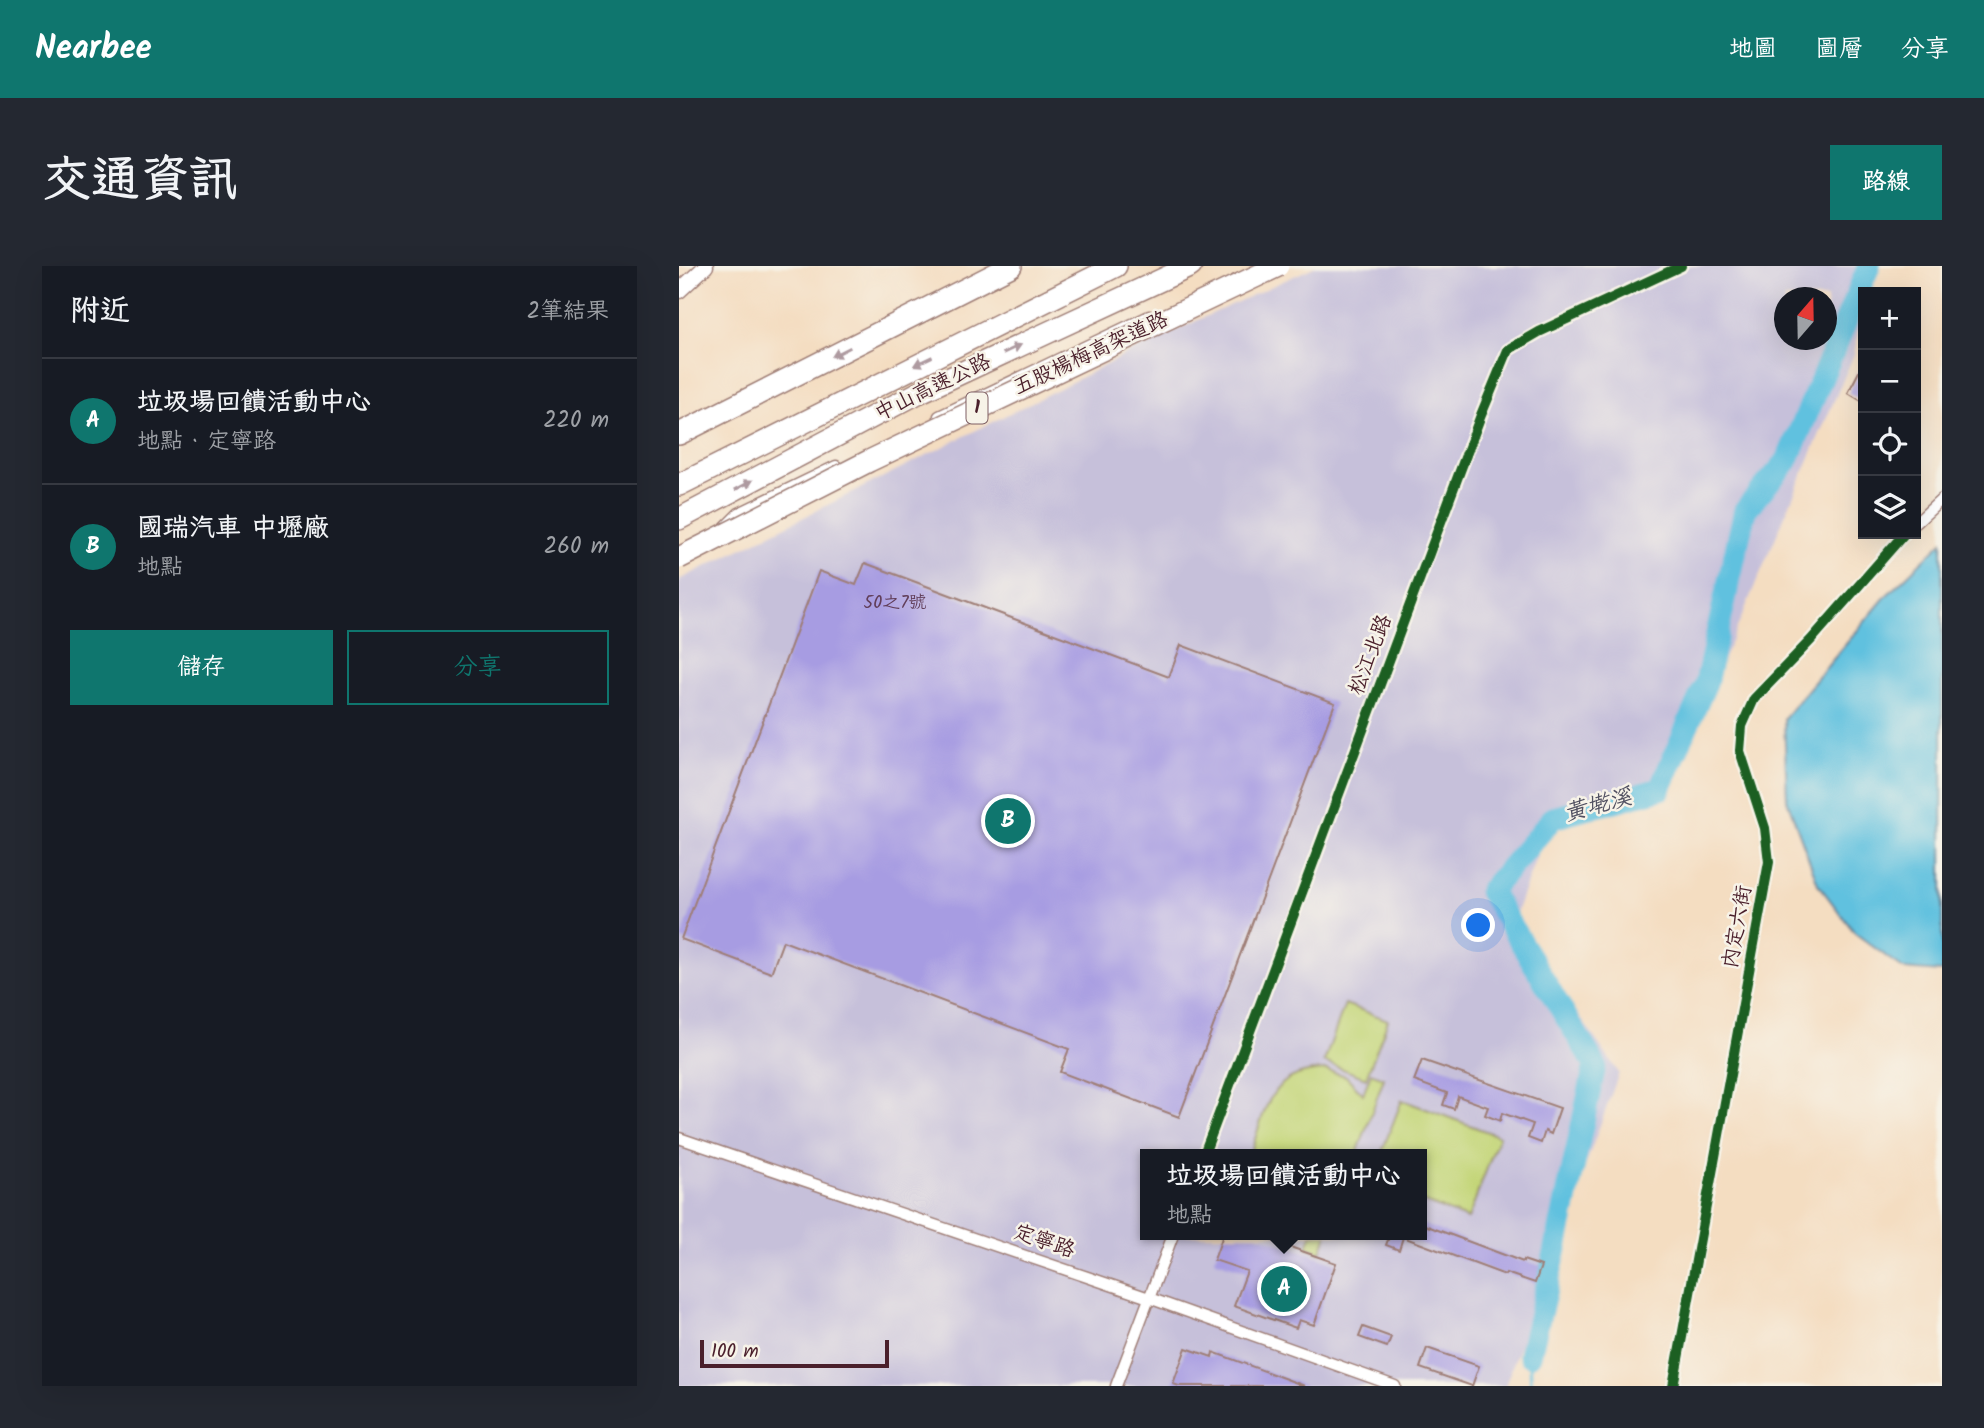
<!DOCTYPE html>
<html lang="zh-TW">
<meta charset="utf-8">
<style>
:root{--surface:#171b24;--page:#242831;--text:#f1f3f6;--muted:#9ea1a6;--line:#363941;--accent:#0f766e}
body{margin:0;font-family:Kalam,"LXGW WenKai TC",sans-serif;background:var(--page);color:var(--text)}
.controls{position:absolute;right:21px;top:21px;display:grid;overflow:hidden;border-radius:0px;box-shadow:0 7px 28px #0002}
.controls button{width:63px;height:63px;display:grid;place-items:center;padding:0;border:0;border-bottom:2px solid var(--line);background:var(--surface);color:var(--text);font:35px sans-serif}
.compass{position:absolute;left:1095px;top:21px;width:63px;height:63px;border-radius:50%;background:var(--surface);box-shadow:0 7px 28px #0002;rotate:20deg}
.scale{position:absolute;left:21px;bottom:18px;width:189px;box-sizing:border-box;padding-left:7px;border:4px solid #4a1f2b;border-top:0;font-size:19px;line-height:24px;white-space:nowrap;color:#4a1f2b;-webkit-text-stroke:5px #f7f3e8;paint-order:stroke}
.you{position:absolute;left:800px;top:660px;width:24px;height:24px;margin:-18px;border:5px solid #fff;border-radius:50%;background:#1a73e8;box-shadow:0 0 0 10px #1a73e833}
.badge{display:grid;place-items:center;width:46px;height:46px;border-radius:50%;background:var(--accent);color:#fff;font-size:23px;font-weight:700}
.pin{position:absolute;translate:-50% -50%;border:4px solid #fff;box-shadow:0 2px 7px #0006}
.popup{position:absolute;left:461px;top:883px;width:287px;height:91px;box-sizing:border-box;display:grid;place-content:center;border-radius:0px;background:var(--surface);filter:drop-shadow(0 2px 5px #0005);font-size:23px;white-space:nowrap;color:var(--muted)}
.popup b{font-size:26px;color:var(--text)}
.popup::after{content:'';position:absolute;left:50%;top:100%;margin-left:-14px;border:14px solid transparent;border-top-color:var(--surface)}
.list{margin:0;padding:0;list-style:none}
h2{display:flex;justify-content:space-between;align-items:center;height:91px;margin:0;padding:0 28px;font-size:30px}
h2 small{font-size:23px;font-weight:400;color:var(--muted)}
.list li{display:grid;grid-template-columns:46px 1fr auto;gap:21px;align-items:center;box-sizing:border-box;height:126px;padding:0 28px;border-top:2px solid var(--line)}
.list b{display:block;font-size:26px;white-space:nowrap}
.list p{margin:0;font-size:23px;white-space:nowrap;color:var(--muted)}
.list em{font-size:23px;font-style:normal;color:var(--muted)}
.actions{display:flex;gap:14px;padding:21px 28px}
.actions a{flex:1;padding:16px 0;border:2px solid var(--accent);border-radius:0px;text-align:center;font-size:24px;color:var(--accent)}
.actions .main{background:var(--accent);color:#fff}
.icon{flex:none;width:38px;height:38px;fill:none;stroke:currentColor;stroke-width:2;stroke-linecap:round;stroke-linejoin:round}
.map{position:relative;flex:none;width:1263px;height:1120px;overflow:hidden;border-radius:0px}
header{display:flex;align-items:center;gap:42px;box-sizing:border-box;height:98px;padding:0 35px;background:var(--accent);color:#fff}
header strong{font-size:33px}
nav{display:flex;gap:38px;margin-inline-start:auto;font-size:24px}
.intro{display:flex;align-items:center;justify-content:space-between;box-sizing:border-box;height:168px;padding:0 42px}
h1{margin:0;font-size:49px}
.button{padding:18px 32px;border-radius:0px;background:var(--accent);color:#fff;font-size:24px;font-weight:700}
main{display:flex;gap:42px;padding:0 42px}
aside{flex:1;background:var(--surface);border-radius:0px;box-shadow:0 7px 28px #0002}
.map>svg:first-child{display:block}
.industrial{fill:#c6c0da;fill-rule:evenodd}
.green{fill:#c3d577;stroke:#867a51;stroke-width:2}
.water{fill:#60c1df;stroke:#557085;stroke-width:2}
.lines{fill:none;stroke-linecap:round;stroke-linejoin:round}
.stream{stroke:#60c1df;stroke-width:3.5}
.river{stroke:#60c1df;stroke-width:23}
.building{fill:#a79ce2}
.minor-casing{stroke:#9f7e76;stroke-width:13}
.tertiary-casing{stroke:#9f7e76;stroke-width:17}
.motorway-casing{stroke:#9f7e76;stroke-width:24}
.minor{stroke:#fff;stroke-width:10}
.tertiary{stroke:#fff;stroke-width:14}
.motorway{stroke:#fff;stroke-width:21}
.motorway-bridge-casing{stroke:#9f7e76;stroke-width:24;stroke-linecap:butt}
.motorway-bridge{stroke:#fff;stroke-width:21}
.cycleway-casing{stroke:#f7f3e8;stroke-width:15}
.cycleway{stroke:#1b5e20;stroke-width:10}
.oneway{fill:#ae9aa0}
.labels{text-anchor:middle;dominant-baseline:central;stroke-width:5;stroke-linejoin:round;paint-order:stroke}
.number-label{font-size:18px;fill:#613e59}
.shield{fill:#f7f3e8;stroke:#7e5f64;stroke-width:2}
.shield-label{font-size:19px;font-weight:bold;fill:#4a1f2b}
.street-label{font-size:21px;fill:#4a1f2b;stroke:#f7f3e8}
.water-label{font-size:23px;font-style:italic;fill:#515061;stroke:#f7f3e8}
</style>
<header>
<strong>Nearbee</strong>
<nav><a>地圖</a><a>圖層</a><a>分享</a></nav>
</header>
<div class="intro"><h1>交通資訊</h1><a class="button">路線</a></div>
<main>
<aside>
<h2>附近<small>2筆結果</small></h2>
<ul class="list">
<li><span class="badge">A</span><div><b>垃圾場回饋活動中心</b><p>地點 · 定寧路</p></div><em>220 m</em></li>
<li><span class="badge">B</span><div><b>國瑞汽車 中壢廠</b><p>地點</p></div><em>260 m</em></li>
</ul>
<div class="actions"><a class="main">儲存</a><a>分享</a></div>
</aside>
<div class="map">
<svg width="1263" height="1120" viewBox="0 0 1263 1120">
<rect width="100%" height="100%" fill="#f7f3e8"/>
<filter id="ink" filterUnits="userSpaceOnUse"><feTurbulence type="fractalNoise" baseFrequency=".0143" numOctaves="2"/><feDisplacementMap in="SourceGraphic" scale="14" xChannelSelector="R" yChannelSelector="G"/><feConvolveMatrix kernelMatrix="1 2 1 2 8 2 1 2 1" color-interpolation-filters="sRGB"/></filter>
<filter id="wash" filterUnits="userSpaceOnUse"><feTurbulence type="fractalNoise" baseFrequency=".00686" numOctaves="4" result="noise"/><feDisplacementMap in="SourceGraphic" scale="28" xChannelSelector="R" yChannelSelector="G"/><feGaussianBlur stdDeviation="1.57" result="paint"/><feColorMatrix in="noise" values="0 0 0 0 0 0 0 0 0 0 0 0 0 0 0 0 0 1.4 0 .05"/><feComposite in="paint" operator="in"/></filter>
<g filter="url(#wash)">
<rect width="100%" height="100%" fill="#f4ddc1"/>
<path class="industrial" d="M637,0H1190L1175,88L996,507L874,545L834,655L940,807L826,1120H0V314L480,72ZM1106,32H1148V74H1106ZM467,888H743V969H467Z"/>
<path class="green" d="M666,738L709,754L687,812L645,796Z
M647,804L667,810L684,828L692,807L705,812L678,888H571C587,843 589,805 647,804Z
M723,834L820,870L789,953L743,935V888H702Z
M632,969H648L642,986L628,981Z"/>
<path class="water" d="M1263,276V705L1262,706L1224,703L1176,667L1139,618L1108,534L1105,452L1208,329Z"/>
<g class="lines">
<path class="stream" d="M851,1089L852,1120"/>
<path class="river" d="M851,1089L876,987L916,799L811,625L874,552L981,523L1027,417L1066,244L1108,195L1190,0"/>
</g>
<g id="blocks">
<path class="building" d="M1184,98V136L1169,127Z
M186,297L490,411L502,379L656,437L500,851L381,806L390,783L104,675L92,707L2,673L140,305L177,319Z
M743,794L881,842L872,868L866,865L862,877L849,872L854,858L823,847L821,855L806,849L809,841L779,830L775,843L764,839L768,827L735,815Z
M743,958L844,996V994L862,1000L856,1017L827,1007L826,1009L724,971L720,984L707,979L711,969H743Z
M544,969H577L657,997L635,1059L620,1054L617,1062L555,1040L568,1005L535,994Z
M684,1061L712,1071L708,1081L680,1071Z
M507,1082L533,1091L534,1086L626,1120H500L494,1118Z
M748,1082L800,1100L793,1120L741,1102Z"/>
</g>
</g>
<g filter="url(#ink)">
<use href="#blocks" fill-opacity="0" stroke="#9f7e76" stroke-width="2"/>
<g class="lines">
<defs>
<path id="minor" d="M260,150L470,50
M1237,257L1263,233
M46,261L60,247L157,200
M0,872L470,1032L716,1120
M525,888L802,149L829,84L860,66L1002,0
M437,1120L494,969
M994,1120L1090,596L1086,562L1061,485L1063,460L1075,433L1132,374L1225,268"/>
<path id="tertiary" d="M0,25L27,0"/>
<path id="motorway" d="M0,168L332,0
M0,219L437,0
M0,253L239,127L512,0"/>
</defs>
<use href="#minor" class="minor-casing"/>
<use href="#tertiary" class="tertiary-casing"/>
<use href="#motorway" class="motorway-casing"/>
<use href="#minor" class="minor"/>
<use href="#tertiary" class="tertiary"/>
<use href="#motorway" class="motorway"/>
<defs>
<path id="motorway-bridge" d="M0,292L190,195L599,0"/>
</defs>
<use href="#motorway-bridge" class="motorway-bridge-casing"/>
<use href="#motorway-bridge" class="motorway-bridge"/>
<defs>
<path id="cycleway" d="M525,888L802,149L829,84L860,66L1002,0
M994,1120L1090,596L1086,562L1061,485L1063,460L1075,433L1132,374L1225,268"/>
</defs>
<use href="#cycleway" class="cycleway-casing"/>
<use href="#cycleway" class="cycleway"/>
</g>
<defs><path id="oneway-solid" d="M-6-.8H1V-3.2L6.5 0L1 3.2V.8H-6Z" transform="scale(1.75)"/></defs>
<g class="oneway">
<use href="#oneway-solid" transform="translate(333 83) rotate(-25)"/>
<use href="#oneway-solid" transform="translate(162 86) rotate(153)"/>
<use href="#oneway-solid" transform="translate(244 95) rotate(154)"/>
<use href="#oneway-solid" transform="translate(65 219) rotate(-28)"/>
</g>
</g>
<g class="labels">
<g class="number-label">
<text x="216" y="337">50之7號</text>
</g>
<rect class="shield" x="287.5" y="126.5" width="21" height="31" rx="5"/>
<g class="shield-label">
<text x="298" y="142">1</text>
</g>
<g class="street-label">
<text transform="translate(412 88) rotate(-25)">五股楊梅高架道路</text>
<text transform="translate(254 122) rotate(-26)">中山高速公路</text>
<text transform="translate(692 389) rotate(-69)">松江北路</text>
<text transform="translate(1059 661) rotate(-80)">內定六街</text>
<text transform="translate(365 976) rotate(19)">定寧路</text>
</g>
<g class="water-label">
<text transform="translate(919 540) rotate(-15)">黃墘溪</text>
</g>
</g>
</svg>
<div class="controls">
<button>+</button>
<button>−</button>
<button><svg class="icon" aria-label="locate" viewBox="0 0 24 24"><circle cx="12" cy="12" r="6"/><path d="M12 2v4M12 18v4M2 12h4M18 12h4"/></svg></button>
<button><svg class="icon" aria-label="layers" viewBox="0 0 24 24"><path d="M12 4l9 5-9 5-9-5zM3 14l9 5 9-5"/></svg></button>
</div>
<svg class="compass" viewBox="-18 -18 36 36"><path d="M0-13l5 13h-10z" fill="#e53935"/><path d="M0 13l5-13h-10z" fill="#9ea1a6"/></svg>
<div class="scale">100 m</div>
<div class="you"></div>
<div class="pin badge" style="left:605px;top:1023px">A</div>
<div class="popup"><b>垃圾場回饋活動中心</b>地點</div>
<div class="pin badge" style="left:329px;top:555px">B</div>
</div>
</main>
